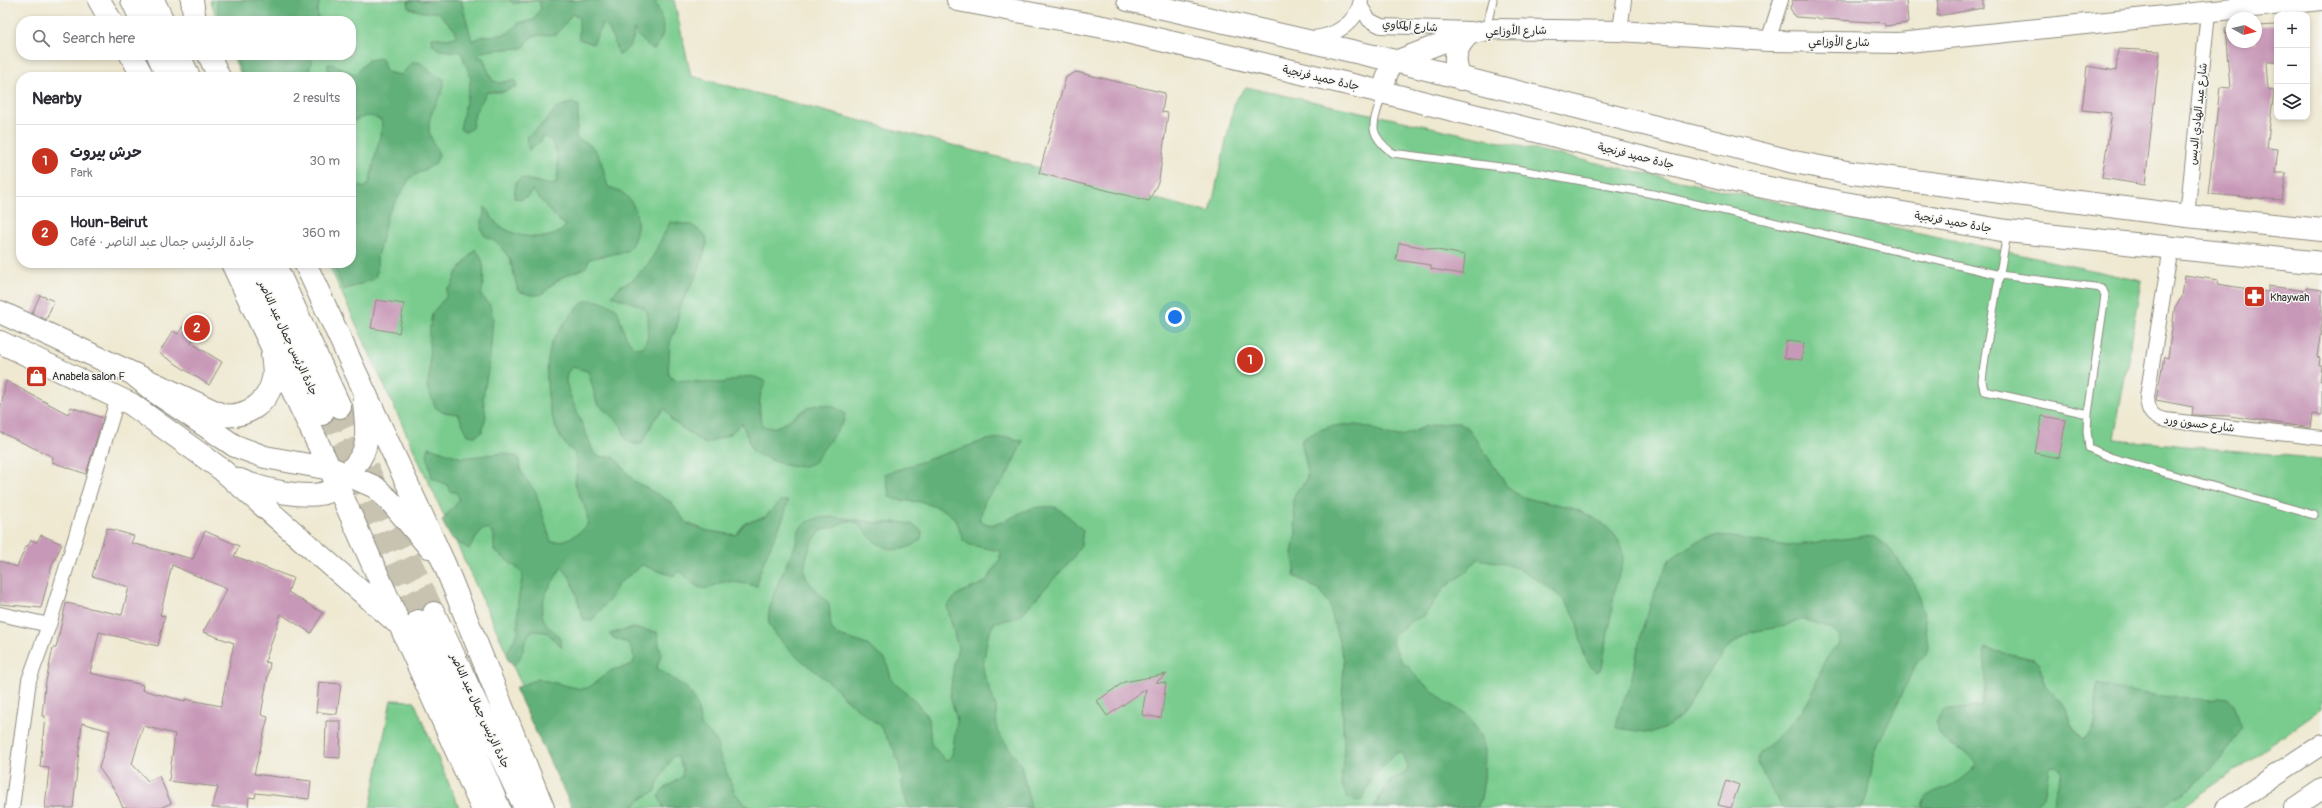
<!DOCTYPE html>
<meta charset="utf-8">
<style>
:root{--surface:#fff;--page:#f7f7f7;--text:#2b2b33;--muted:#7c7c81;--line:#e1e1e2;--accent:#c8321e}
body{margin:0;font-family:Pangolin,"Playpen Sans Arabic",sans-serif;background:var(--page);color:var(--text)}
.controls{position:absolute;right:12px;top:12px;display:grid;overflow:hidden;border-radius:8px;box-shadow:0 2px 6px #0003}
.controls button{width:36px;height:36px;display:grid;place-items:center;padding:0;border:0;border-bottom:1px solid var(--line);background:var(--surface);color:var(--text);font:20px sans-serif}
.compass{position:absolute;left:2226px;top:12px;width:36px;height:36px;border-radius:50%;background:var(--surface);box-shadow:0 2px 6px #0003;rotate:98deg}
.you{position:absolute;left:1175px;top:317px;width:14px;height:14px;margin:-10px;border:3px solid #fff;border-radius:50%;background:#1a73e8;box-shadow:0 0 0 6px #1a73e833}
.badge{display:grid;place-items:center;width:26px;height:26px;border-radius:50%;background:var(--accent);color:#fff;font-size:13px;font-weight:700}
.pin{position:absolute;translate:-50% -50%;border:2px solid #fff;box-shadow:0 1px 4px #0006}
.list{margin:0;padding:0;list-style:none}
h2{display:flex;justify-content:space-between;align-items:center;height:52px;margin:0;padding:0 16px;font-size:17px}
h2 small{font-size:13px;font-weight:400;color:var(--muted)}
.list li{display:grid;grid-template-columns:26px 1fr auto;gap:12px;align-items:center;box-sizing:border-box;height:72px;padding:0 16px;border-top:1px solid var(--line)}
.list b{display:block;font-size:15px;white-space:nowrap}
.list p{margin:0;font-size:13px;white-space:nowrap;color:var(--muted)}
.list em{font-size:13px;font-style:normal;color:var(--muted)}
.icon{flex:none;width:22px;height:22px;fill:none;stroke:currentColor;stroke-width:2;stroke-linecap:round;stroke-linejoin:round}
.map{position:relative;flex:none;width:2322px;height:808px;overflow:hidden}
.search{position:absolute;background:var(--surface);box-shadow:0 2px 6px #0003;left:16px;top:16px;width:340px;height:44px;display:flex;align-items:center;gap:10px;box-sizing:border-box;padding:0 14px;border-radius:16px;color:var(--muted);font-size:15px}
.panel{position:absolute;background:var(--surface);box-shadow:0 2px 6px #0003;left:16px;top:72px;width:340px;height:196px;border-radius:16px}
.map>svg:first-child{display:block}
.green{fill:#79cc8e;stroke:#527c5c}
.forest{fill:#62b079;stroke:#466e52}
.building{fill:#c798b7;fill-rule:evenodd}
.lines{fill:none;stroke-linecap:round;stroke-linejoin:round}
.highway-tunnel{stroke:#c8c3b1;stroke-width:22;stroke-dasharray:22 11;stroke-linecap:butt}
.lane-casing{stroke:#8d8a7e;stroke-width:9}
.street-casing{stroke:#8d8a7e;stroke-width:16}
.secondary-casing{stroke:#8d8a7e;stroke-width:22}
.primary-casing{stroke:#8d8a7e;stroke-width:24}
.highway-casing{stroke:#8d8a7e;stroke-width:24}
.lane{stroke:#fff;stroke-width:7}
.street{stroke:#fff;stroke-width:14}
.secondary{stroke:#fff;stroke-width:20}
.primary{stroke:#fff;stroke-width:22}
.highway{stroke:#fff;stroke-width:22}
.labels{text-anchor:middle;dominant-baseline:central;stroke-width:3;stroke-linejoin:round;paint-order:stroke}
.street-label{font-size:11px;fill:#2b2b2b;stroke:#f6f6f2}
.poi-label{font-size:11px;fill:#2b2b2b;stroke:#f6f6f2;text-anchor:start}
</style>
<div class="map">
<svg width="2322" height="808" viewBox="0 0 2322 808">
<rect width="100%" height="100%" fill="#f6f6f2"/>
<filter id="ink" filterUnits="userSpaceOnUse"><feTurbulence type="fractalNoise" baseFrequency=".025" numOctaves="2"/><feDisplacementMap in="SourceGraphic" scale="8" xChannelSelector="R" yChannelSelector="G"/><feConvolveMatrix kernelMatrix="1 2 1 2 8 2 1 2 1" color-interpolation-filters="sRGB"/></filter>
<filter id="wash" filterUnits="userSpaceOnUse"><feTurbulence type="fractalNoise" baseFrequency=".012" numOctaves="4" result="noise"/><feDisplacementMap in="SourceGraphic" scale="16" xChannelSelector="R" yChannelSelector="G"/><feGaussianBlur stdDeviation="0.9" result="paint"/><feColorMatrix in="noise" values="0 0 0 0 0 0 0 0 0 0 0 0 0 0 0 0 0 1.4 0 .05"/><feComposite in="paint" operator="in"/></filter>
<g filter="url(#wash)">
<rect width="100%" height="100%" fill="#efe9d2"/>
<path class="green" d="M211,0H674L691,76L1210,213L1235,101L1246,87L2142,281L2114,439L2322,459V709L2181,808H578L328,263H351V77H242L232,55H351V21H217Z
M391,700L414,701L459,808H370Z"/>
<path class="forest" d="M216,0H320L317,12L319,21H220Z
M461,0L472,41L484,36L501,35L508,33L519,23L534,20L541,8L539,1L531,0L514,4L509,0H654C663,18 669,34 653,50L638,36L634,29C634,42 630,49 619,55L609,29L603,23L593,44L579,39V17L572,14L557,34L532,36L523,48L491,50L482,52L477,56L483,58L492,80L499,83L515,80L517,86L503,92H487L475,113L472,128L466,132L460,129L471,78L461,52L439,50L433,45L432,37L447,39L456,37L455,30L438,12H423L409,8L408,1Z
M234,55H313L308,77H244Z
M382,58L386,72L401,75L412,63L419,62L437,76L444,79C446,96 427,110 429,129C430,139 436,146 439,155L435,164L410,178L387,216L377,258V272L374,279L344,290L332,263H351V181L364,188L369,184L382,127L381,120C368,113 363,117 351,122V77H338L328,72V64C339,65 346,72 356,74L368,60Z
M572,103L579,106L576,138C581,141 586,142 590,145C602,154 604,174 608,187C638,192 646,229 627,251L589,259L586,267C578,272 569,273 561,278C541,291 547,301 518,291L510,259L499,244L484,235L481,228L485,207C490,213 493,220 498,225C514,237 554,245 566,225C556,221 542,200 532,190L528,197L521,199L514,198L516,182L522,178L550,185L556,184C559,167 561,146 544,136L541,141L529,150L527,144L528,136L547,120L557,107Z
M670,222L692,225L706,236L707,244L697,275L679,308L677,326L670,342L668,374L673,379C687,381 704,383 718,383C738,383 743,369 766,382C757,397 759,408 762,425C787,440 807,383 845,414L844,421L814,462C795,474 772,460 753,452L742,423L730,434L705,444L672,421L669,414L664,409L654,420L642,444H634L626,440L621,425L597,403L588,371L572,367L567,373L566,382L570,395L594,453L600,457H614L634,481L671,502L684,520L689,524L708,531L736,535L745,523L765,517L780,501H788C782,531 761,556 757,586C747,585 729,579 719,583C711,586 708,591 699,587C691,584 687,575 679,571L673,576L642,565L618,584L611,598L591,621L584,620C576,602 577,581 561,567C554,583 534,603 545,622C552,634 559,629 562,648L547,632L531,631C522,642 525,656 514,665L508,660L507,653L518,632V601L523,573L494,550V535L489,529H482L469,549L451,538L442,521C447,512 455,508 459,499L457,493L450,491L447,485L432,478L427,455L429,447L462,458L503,453L518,457L521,472L536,493L551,542C565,543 577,535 587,526C590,510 580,501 576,487C574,481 577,474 577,468C577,462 574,459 575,453C547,435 542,375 551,346C555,334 564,324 571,315C574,312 580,304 584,302C593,297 608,304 616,308C623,322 622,339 636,348L643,347C650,337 649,323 647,311L641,306L612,296L620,286L633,280L650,262Z
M475,249C487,260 484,281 481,296L489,303L493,317L490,358L483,398L486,416L482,432L475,436L468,435L458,414L442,412L436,408L427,387L430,371L429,334L432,313L446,297L447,288L451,287L456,274Z
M1451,423H1460L1467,427C1477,442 1488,457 1498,472C1502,477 1505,485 1510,489C1527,504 1557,501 1577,510C1609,523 1636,545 1616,583L1602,668L1597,672C1579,659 1582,636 1575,617C1569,598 1528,571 1508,565C1499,562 1488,561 1478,559L1465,573L1445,587L1424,616L1411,621L1394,635L1392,643L1403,663L1409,667L1418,679L1447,703L1468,715L1481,737L1485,750L1484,780L1481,798L1477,808H1373L1390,781L1405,773L1408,767L1403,753H1395L1371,780L1362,800L1355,801L1348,798L1341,783L1344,750L1342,702L1344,661L1329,604L1321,591L1294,576L1295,568L1292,553L1296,533L1293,499L1296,492L1306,481L1308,472L1301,441C1321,425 1347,421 1371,428C1380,431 1387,437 1397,436C1407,436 1418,429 1427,426C1435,424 1443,424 1451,423Z
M1007,437L1023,441L1005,479L985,500L979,521C1002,534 1018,505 1045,507C1048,507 1054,506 1057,508C1062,510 1079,526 1083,530L1081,545L1073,558L1021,615L1012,619L995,622L988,635L983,666L984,674L996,707L997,731L1021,765L1031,808H909L903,791L900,767L894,750L880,726L843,697L836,688C814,669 785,651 770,626C762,612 788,561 795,546C798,539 797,529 804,524C825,510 859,522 882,523C891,523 901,521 910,524C915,525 918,528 922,532L921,539C904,554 886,553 870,537C865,532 859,522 851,521C842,520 840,526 832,528C829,529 826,528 823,530C813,536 802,562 805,574C810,587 822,594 829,605L831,628L836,634L867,645L886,660L892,681L913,699L926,715L929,721L931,744L946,761L952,755L957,720L950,696L954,663L958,648L947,606L958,594L986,582L1000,559V551L970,545L963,540L956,519L944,510L922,502L898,500L890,497L885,474L986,440Z
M1718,535L1788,546L1866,536L1874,537L1888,547L1915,585L1925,619L1928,647L1926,654L1916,664L1887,726L1876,746L1867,795L1862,808H1782L1758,764V756C1777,735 1801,719 1813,692C1820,675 1822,655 1840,644L1839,635L1831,628L1805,620H1797L1785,626L1751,632L1730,645L1701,682L1690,704L1682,715L1666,728L1652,733L1616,728L1619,712L1630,687L1641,633L1653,597L1669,560L1696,542Z
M633,628L657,632L661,654L657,668L689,690L697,705L701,725L716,740L719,754L735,793L744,804L753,808H664L659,798L662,790L682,777L683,769L677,756H673L657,784L656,791L644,797L632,808H572L515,688L538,679L581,689L588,688L612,670L632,665L635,658L628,643L615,639L609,634Z
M1984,649L2034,659L2039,664L2045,685L2066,708L2073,728L2082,739C2104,731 2092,701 2098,684C2135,694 2173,698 2212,700C2239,689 2233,715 2241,728L2221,760L2189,789L2158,808H2051L2062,771L2056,766L2049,767L2045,793L2033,808H1922C1925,790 1939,792 1952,785C1962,780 1970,773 1977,765C1966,744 1943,753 1935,722L1943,711L1981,706L1986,684Z"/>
<g id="blocks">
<path class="building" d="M1793,0H1906L1908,23L1885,26V23L1795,17L1790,8Z
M1938,0H1983V8L1937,16Z
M2277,25V62H2266L2268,89L2274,90L2267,148L2278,149L2275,173H2286L2282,200L2208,194L2220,87L2230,88L2225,28H2232V42H2256V26Z
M2118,49L2160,51L2145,185L2102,178L2112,113L2082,110L2087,66L2116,71Z
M1076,72L1165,93L1162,112L1168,113L1159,180L1149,201L1039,173L1066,77Z
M1399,243L1465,255L1463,274L1431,269V265L1396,260Z
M2185,275L2218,280L2217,284L2268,292V286L2306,291V288L2322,290V323L2317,357L2320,358L2319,365H2322L2320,381H2322V415L2313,414L2311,428L2230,416L2192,415L2193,407L2156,400L2164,357L2168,358L2174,313L2175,307L2182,297Z
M40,295L54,301L46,320L32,313Z
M376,300L404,304L399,333L371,328Z
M183,326L196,334L191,343L222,362L209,385L159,353L173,331L178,334Z
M1786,341L1804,343L1802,360L1784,358Z
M6,381L68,414L71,407L103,418L86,474L52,462L53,457L0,432V411Z
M2042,416L2066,420L2059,458L2035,453Z
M107,528L134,536L131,543L193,559L205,531L239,546L234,556L293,578L288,592L323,613L311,633L281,614L265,662L270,663L261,715L268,717L254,774L311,781L309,799L256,793L255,798L249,797L248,808H212L218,787L169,781L175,734L143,726L132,764L148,781L159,776L171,803L160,808H123L116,792L99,768L110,731L82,723L73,808H45L49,768L40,767L45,716H42L45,686L53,648H56L66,603L122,615L129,587L92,576ZM172,565L227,589L203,632L234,643L221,706L185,699V701L142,690L143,685L90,673L99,632L158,646L165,616L160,615Z
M41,535L62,544L52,565L41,608L0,604V561L17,567L26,546H28L31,540L37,542Z
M1167,674L1156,682L1166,683L1161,718L1142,715L1146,689L1107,716L1097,701L1124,682Z
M319,682L341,684L337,714L316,712Z
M326,721H341L340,758L325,757Z
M1726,780L1739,785L1731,808L1718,805Z"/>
</g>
</g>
<g filter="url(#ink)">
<use href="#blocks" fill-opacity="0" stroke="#8d8a7e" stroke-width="1"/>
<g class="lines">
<path class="highway-tunnel" d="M340,407L434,613
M322,414L418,621"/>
<defs>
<path id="lane" d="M1486,29L1493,0
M1382,94C1374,124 1365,131 1392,153L1516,169L1653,194L2000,275L2102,288L2105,295L2088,414L2087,431L2089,448L2110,457L2314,515
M2007,234L1986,350L1982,381L1984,391L2088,414"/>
<path id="street" d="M1360,5L1369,20L1381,26L1470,29
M1620,31L1624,0
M1312,38C1334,37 1357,23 1361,0
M1768,41L1781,0
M2187,216L2208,12
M2171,247L2147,397C2148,411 2151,417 2165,420L2322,438
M0,614L49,625
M12,808L29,680L49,625L118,397"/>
<path id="secondary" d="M1382,92L1390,66L1395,61L1463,35L1494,29L1620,31L1768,41L1899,43L2322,0
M2226,808L2322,744
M2294,808L2322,789"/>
<path id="primary" d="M958,0L1114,29L1382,92L1739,182L1839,202L2007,231L2322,263
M1128,0L1395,61L1794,162L1852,173L2187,216L2322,230
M1461,79C1452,61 1454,47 1470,33"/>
<path id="highway" d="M99,0L111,21
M132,0L142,21
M153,0L163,21
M192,0L195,21
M131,55L143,77
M158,55L168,77
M179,55L189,77
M209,55L219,77
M232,263L330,469L482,808
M253,263L322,414
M274,263L340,407
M305,263L444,563L543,808
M0,312L222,415C246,418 268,404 273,379C275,371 273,363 272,355
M0,342L131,404L221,469L396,622
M133,374L155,392L235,446L265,457L336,470L375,487L390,501L429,547
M240,480C261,489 311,502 332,490C340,486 346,477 351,470C357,463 363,456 365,447C368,432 365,416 364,401
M434,613L525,808
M418,621L499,808"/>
</defs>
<use href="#lane" class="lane-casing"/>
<use href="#street" class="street-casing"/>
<use href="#secondary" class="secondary-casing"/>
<use href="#primary" class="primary-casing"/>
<use href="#highway" class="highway-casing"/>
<use href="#lane" class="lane"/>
<use href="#street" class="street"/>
<use href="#secondary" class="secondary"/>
<use href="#primary" class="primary"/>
<use href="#highway" class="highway"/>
</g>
</g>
<defs>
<symbol id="pharmacy-square" viewBox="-11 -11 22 22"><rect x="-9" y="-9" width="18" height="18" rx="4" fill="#c8321e" stroke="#f6f6f2"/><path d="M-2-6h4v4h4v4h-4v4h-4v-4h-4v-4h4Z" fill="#fff"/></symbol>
<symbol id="shop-square" viewBox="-11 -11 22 22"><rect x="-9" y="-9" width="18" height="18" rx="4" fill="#c8321e" stroke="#f6f6f2"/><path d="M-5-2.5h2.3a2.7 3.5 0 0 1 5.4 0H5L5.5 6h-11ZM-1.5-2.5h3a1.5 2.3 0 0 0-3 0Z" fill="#fff"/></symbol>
</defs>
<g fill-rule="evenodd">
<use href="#pharmacy-square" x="2242" y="284" width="25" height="25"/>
<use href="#shop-square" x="24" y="364" width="25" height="25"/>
</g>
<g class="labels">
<g class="street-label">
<text transform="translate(1410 26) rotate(4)">شارع المكاوي</text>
<text transform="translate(1516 31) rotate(-1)">شارع الأوزاعي</text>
<text transform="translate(1839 42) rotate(1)">شارع الأوزاعي</text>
<text transform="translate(1321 78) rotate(13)">جادة حميد فرنجية</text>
<text transform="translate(2198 114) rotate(-84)">شارع عبد الهادي الدبس</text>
<text transform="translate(1636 156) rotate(14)">جادة حميد فرنجية</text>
<text transform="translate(1953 222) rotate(10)">جادة حميد فرنجية</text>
<text transform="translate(288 338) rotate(65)">جادة الرئيس جمال عبد الناصر</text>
<text transform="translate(2199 424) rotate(7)">شارع حسون ورد</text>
<text transform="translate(480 711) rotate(65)">جادة الرئيس جمال عبد الناصر</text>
</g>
<g class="poi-label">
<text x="2270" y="297">Khaywah</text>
<text x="52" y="376">Anabela salon F</text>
</g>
</g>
</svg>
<div class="controls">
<button>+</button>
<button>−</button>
<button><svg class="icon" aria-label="layers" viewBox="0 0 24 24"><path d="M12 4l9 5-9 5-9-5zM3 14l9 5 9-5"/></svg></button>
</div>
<svg class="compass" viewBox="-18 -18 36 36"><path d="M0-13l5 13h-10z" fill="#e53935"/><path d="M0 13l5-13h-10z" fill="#7c7c81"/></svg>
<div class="you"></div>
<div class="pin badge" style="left:1250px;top:360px">1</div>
<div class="pin badge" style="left:197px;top:328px">2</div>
<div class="search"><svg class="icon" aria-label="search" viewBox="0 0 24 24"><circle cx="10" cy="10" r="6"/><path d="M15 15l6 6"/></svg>Search here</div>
<section class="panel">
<h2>Nearby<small>2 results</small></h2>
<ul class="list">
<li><span class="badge">1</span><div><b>حرش بيروت</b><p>Park</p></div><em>30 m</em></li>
<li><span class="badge">2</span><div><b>Houn-Beirut</b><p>Café · جادة الرئيس جمال عبد الناصر</p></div><em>360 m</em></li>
</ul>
</section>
</div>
